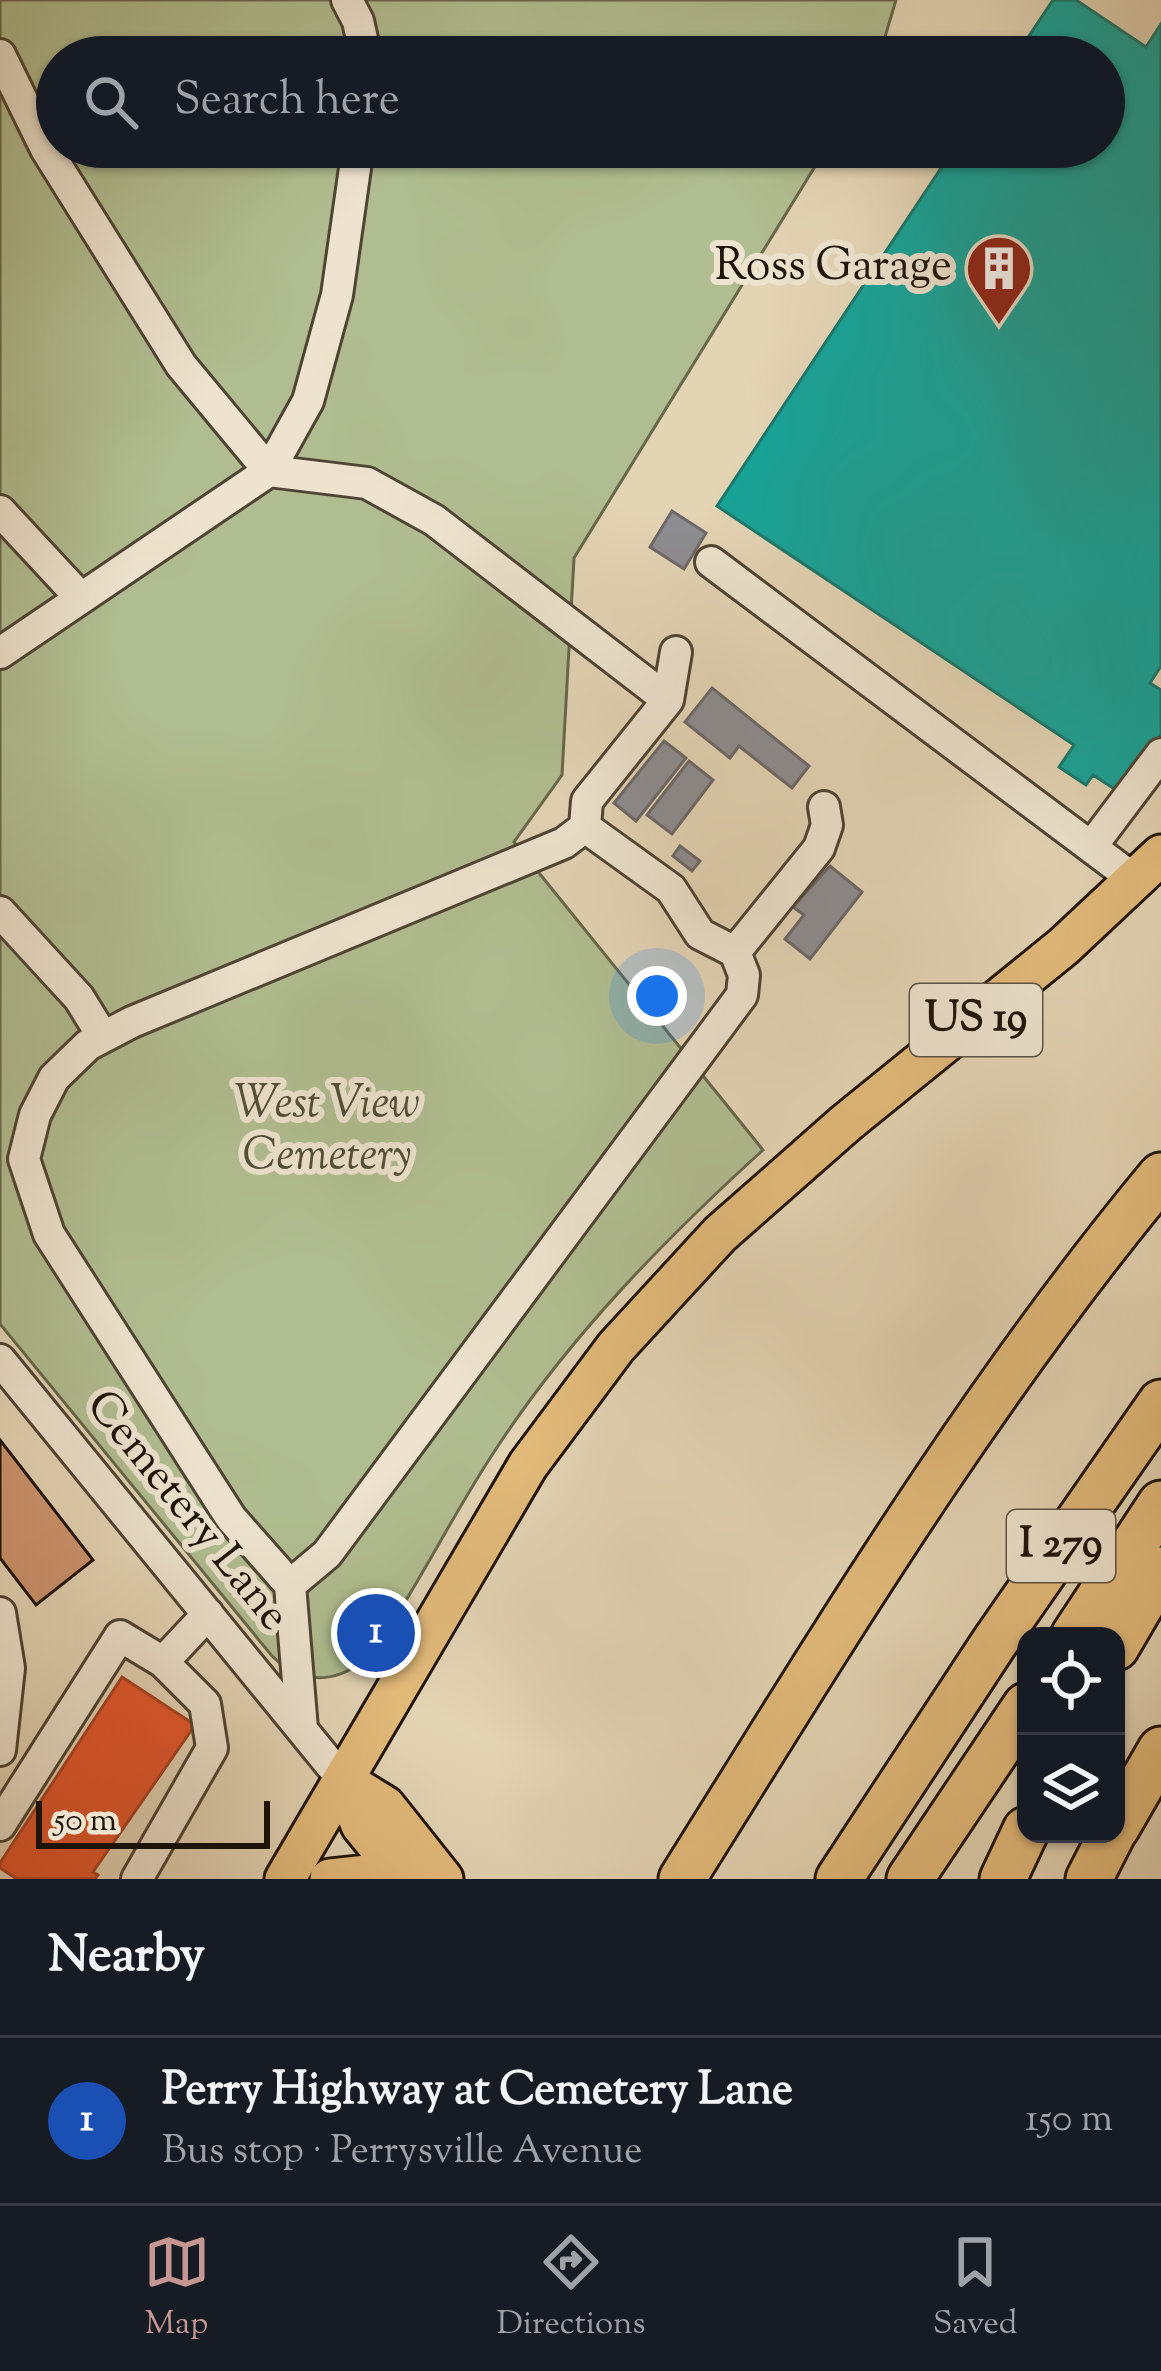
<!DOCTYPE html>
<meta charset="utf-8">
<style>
:root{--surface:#171b24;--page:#20242c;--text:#f1f3f6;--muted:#9ea1a6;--line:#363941;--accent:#c59692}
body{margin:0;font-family:"Sorts Mill Goudy",serif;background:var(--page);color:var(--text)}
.controls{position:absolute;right:36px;bottom:36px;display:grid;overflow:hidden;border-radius:24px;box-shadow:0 3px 9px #0004}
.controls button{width:108px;height:108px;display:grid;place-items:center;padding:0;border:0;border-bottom:3px solid var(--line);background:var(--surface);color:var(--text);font:60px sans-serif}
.scale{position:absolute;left:36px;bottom:30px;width:234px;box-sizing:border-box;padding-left:12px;border:6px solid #1e1409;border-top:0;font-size:33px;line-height:42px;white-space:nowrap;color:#1e1409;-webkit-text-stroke:9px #ede3ce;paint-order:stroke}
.you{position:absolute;left:657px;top:996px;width:42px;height:42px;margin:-30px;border:9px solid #fff;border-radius:50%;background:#1a73e8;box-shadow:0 0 0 18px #1a73e833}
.badge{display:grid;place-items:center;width:78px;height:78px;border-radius:50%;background:var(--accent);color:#fff;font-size:39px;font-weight:700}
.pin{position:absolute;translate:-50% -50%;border:6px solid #fff;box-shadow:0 3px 12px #0006}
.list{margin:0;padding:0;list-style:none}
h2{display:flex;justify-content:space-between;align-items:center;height:156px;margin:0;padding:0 48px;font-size:51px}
h2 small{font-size:39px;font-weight:400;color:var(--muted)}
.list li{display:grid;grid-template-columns:78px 1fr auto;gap:36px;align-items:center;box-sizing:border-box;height:168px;padding:0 48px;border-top:3px solid var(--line)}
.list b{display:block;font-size:45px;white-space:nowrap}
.list p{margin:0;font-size:39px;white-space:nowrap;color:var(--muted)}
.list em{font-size:39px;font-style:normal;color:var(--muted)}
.icon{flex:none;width:66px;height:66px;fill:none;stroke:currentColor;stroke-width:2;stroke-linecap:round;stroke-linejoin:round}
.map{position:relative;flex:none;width:1161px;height:1879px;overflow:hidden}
.search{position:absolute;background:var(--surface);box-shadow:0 3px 9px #0004;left:36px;right:36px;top:36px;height:132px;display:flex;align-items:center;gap:30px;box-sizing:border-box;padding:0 42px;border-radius:66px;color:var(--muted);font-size:45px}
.sheet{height:324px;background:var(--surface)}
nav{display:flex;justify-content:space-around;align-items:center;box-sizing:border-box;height:168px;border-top:3px solid var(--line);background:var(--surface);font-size:33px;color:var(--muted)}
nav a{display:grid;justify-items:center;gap:6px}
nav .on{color:var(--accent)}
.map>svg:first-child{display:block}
.green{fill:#b0bd90;stroke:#67684c;stroke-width:3}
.shops{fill:#e4572e;stroke:#a94323;stroke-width:3}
.public{fill:#17a398;stroke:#19786d;stroke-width:3}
.industry{fill:#8d8d92;stroke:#6c6969;stroke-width:3}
.building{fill:#cd946e;stroke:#1e1409;stroke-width:3}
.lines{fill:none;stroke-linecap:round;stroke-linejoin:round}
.minor-casing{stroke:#4f4434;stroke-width:36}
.major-casing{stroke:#1e1409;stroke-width:45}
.highway-casing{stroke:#1e1409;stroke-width:51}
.minor{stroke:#ede3ce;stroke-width:30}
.major{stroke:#e2ba7a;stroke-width:39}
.highway{stroke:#e2ba7a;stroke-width:45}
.labels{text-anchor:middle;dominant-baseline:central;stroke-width:12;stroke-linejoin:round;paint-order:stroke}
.shield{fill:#ede3ce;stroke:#5c5244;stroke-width:3}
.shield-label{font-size:42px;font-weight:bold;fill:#1e1409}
.poi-label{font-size:45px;fill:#1e1409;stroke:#ede3ce;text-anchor:end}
.park-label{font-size:45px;font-style:italic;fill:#514f38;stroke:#ede3ce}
.street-label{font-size:45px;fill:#1e1409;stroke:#ede3ce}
</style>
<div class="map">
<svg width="1161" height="1879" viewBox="0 0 1161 1879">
<rect width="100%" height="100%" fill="#e3d4b4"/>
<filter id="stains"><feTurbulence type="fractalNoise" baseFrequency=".00167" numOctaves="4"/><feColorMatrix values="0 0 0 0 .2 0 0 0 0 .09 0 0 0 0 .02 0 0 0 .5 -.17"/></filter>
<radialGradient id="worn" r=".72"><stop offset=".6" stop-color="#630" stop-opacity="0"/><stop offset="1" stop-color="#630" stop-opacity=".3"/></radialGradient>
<path class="green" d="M0,0H896L879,57H57V147H827L574,558L562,775L514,842L763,1150C664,1240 570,1336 496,1449C452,1515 418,1587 373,1652C342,1683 304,1688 272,1656L0,1324Z"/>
<path class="shops" d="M122,1677L195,1725L93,1872L98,1875L95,1879H17L0,1868V1863Z"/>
<path class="public" d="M1053,0H1076L1146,47L1161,24V666L1150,683L1161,690V734L1122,794L1093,775L1086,785L1059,767L1074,745L717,506L955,147H1104V57H1015Z"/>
<path class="industry" d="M672,511L706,533L684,569L650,547Z
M712,688L809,766L792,788L739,746L730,758L685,722Z
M664,741L686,758L636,821L614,803Z
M689,761L713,780L672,834L647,815Z
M680,846L700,861L692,871L673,856Z
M830,866L862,892L810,959L785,939L804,915L793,907Z"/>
<path class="building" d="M0,1440L93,1560L36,1605L0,1558Z"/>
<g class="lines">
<defs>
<path id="minor" d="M347,0L358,21L366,57
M0,55L46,149L181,365L269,471L367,483L434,520L668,700
M0,511L79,596
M711,562L1135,880
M0,653L269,471L308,401L337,295L358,147
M1091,847L1161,754
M0,912L79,998L103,1037
M735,952L819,848L827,825L824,807
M0,1360L343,1780
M290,1585L327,1554L742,995L744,975L735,952L700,934L671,889L585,827L587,801L668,700L676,652
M0,1613L9,1668L0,1750
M302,1729L290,1585L231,1518L49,1234L24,1159L35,1115L54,1078L88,1045L132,1022L564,843L585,827
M0,1825L120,1636L163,1662
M137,1879L212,1748L205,1704L163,1662L208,1614"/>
<path id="major" d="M343,1780L385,1806L443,1879
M343,1780L361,1825L405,1879
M285,1879L528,1465L616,1347L720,1234L846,1123L1064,946L1161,855
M330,1879L377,1874L400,1879"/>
<path id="highway" d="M1074,1636L1161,1504
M1116,1647L1161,1570
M1116,1828L1161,1750
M682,1879C833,1638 979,1395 1161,1176
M839,1879L994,1643L1161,1403
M910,1879L1026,1706
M1003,1879L1026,1830
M1089,1879L1112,1834"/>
</defs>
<use href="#minor" class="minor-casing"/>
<use href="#major" class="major-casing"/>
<use href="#highway" class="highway-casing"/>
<use href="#minor" class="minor"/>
<use href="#major" class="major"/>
<use href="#highway" class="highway"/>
</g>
<defs>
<symbol id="building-pin" viewBox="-11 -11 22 30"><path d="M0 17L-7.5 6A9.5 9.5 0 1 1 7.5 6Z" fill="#8f2418" stroke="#ede3ce"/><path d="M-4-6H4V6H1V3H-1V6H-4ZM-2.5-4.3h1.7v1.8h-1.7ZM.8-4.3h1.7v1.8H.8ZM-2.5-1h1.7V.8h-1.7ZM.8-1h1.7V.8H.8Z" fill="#fff"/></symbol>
</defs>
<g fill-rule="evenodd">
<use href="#building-pin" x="961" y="230" width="76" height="104"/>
</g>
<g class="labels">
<g class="shield">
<rect x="910" y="984" width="132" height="72" rx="9"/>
<rect x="1007" y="1510" width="108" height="72" rx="9"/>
</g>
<g class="shield-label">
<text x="976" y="1020">US 19</text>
<text x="1061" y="1546">I 279</text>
</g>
<g class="poi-label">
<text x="952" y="268">Ross Garage</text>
</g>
<g class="park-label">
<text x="327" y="1105">West View<tspan x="327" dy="52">Cemetery</tspan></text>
</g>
<g class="street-label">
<text transform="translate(186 1512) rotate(51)">Cemetery Lane</text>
</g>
</g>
<rect width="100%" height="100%" filter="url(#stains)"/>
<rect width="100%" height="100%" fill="url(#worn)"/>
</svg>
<div class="controls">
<button><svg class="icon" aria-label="locate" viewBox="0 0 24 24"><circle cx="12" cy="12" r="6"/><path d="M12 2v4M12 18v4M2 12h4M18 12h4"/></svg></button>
<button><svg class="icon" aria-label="layers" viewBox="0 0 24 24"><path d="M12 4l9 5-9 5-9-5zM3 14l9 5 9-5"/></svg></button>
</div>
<div class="scale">50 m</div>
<div class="you"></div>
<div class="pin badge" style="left:376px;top:1633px;background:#1a4fb4">1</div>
<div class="search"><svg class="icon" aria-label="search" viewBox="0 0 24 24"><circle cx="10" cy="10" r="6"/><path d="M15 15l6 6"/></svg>Search here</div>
</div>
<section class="sheet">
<h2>Nearby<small></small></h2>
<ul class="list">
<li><span class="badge" style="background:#1a4fb4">1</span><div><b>Perry Highway at Cemetery Lane</b><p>Bus stop · Perrysville Avenue</p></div><em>150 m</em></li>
</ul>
</section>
<nav>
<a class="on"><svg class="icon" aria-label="map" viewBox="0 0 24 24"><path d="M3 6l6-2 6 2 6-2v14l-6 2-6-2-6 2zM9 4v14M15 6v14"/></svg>Map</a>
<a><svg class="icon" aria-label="directions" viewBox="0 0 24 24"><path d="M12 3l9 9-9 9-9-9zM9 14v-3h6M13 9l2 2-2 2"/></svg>Directions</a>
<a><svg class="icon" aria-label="saved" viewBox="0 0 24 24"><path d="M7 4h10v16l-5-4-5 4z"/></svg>Saved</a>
</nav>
